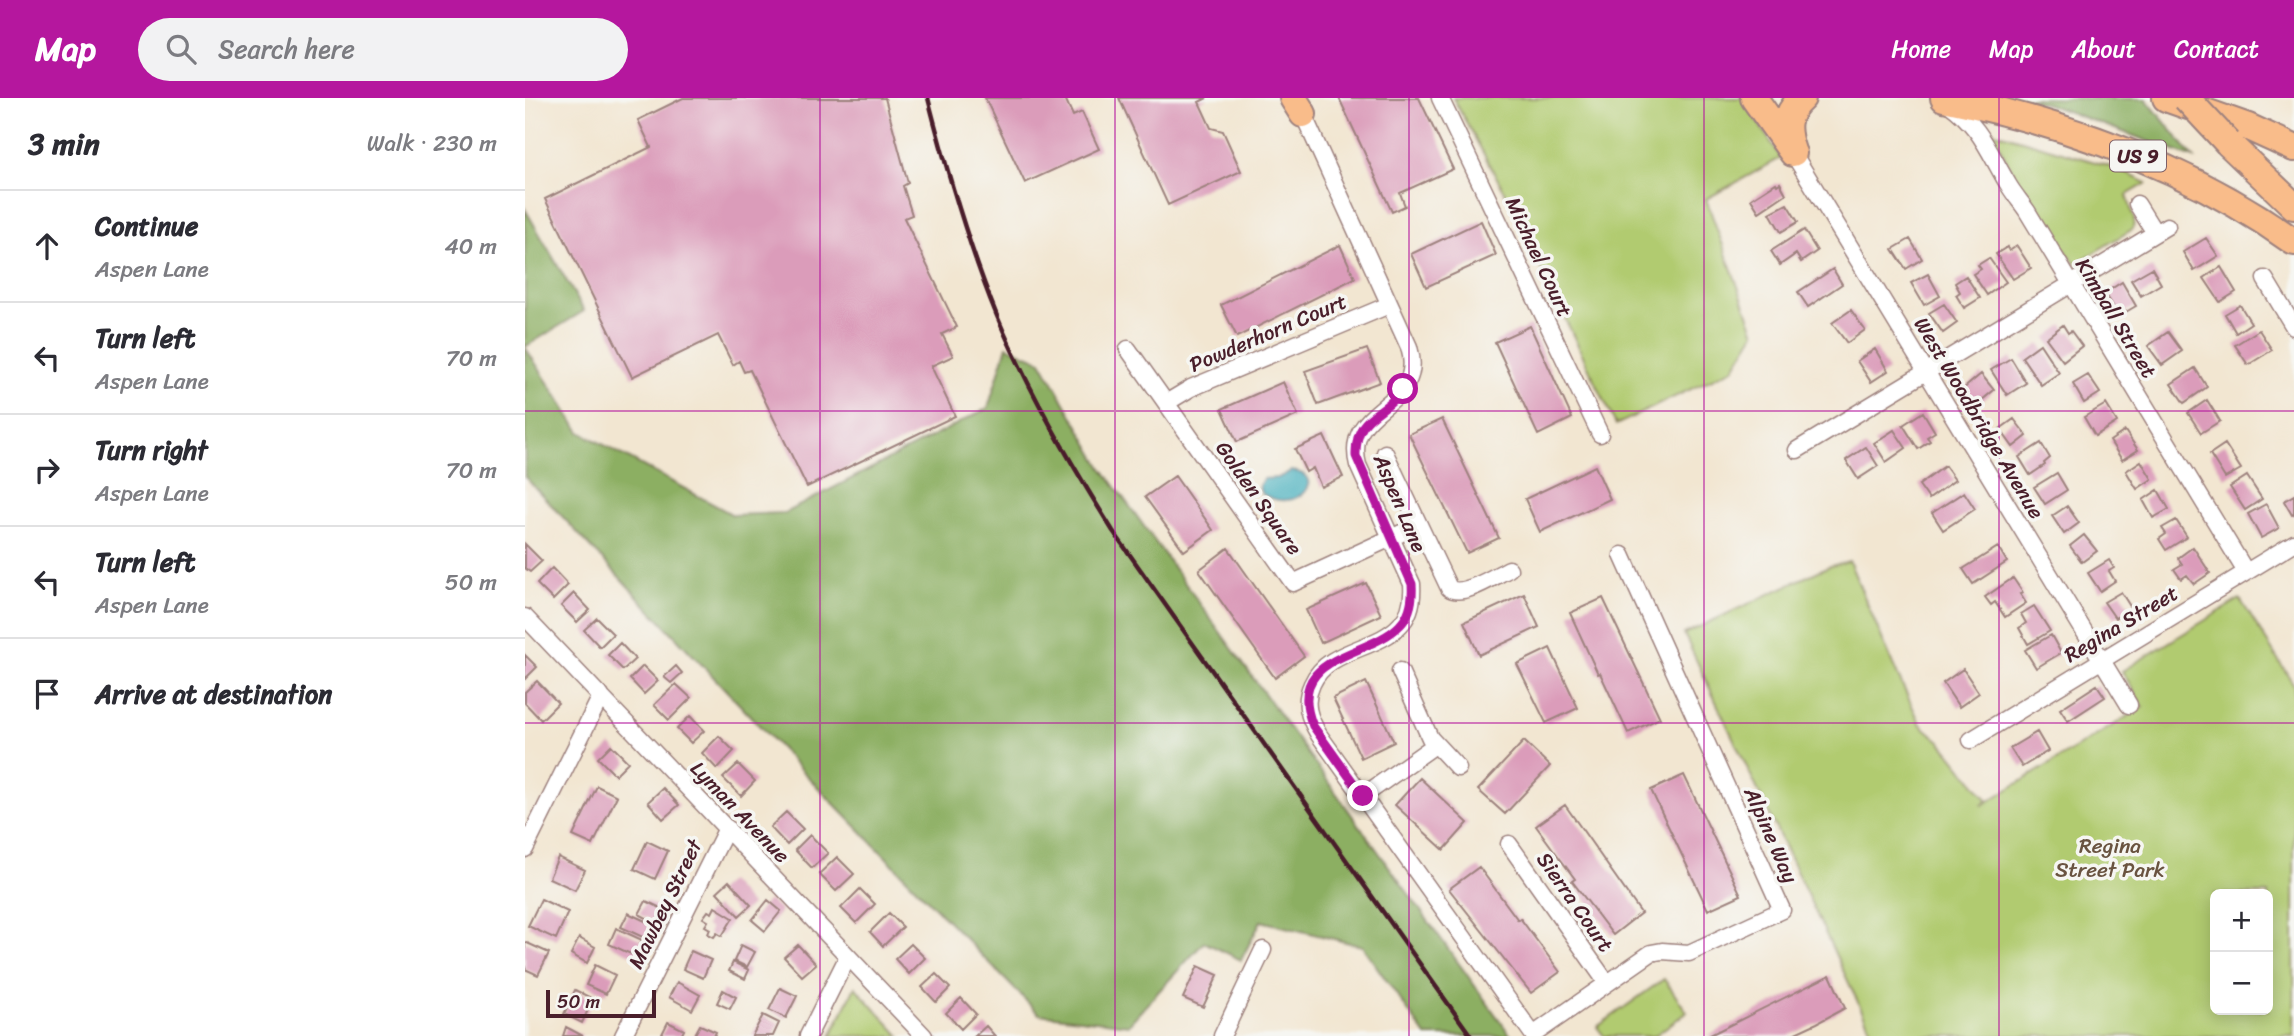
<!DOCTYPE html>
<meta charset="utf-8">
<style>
:root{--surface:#fff;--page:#f2f2f3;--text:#2b2b33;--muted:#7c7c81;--line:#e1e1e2;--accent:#b5179e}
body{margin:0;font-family:Sriracha,sans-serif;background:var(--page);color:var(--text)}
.controls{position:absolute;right:21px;bottom:21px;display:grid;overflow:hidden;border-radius:10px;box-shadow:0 4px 18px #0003}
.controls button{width:63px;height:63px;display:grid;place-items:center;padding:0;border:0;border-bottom:2px solid var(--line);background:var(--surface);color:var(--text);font:35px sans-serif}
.scale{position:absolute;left:21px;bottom:18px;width:110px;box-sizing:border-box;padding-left:7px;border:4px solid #4a1f2b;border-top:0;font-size:19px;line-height:24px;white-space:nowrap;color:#4a1f2b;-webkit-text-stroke:5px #f6f6f2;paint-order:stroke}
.stop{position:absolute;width:21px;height:21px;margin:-16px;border:5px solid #b5179e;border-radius:50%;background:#fff}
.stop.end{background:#b5179e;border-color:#fff;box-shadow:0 2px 7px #0008}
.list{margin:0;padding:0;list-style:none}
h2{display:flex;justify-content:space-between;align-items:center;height:91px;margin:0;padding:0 28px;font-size:30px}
h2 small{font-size:23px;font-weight:400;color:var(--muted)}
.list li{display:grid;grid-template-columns:46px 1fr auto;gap:21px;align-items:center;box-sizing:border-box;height:112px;padding:0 28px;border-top:2px solid var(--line)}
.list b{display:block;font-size:26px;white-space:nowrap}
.list p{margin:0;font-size:23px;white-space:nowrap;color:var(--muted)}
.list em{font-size:23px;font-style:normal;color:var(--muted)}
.icon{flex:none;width:38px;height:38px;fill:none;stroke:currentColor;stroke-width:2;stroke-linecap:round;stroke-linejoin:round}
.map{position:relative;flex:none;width:1769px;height:938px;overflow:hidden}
header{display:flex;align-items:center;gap:42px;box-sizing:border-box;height:98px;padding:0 35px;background:var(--accent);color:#fff}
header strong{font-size:33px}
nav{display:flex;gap:38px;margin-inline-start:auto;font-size:24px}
.search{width:490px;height:63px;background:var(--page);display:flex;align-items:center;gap:18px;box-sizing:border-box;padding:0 24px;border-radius:38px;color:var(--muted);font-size:26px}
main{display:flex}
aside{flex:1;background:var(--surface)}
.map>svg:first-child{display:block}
.green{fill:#b1cb70;stroke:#7e754e;stroke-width:2;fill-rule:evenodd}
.forest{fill:#8caf62;stroke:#6b6746;stroke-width:2}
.water{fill:#3dacbb;stroke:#446673;stroke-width:2}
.building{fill:#db9cba}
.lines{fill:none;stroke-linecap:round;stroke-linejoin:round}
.minor-casing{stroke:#9e827e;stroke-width:19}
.trunk-casing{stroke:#9e827e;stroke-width:30}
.minor{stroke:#fff;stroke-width:16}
.trunk{stroke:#f9bc8a;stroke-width:26}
.rail{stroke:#4a1f2b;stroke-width:4.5}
.trunk-bridge-casing{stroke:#9e827e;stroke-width:30;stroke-linecap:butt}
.trunk-bridge{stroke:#f9bc8a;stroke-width:26}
.route{stroke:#b5179e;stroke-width:9}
.grid{fill:none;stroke:#b5179e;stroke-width:2;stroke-opacity:0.55}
.labels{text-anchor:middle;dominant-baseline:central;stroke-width:7;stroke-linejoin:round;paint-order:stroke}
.shield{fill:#f6f6f2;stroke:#7e6067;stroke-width:2}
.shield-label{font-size:19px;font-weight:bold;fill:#4a1f2b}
.street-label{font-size:21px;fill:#4a1f2b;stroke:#f6f6f2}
.park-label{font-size:21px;fill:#695340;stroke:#f6f6f2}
</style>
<header>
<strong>Map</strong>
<div class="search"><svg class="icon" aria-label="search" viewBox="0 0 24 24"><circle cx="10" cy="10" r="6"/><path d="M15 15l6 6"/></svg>Search here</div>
<nav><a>Home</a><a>Map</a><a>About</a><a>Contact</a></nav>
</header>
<main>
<aside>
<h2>3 min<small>Walk · 230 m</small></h2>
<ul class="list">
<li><svg class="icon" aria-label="ahead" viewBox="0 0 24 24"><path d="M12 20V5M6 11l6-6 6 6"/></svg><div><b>Continue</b><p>Aspen Lane</p></div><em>40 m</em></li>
<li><svg class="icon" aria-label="left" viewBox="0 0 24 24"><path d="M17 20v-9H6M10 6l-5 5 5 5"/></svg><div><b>Turn left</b><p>Aspen Lane</p></div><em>70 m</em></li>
<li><svg class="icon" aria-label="right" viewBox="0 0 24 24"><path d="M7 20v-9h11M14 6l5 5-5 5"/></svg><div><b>Turn right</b><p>Aspen Lane</p></div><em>70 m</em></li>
<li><svg class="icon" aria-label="left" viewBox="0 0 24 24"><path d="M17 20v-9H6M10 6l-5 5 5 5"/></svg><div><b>Turn left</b><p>Aspen Lane</p></div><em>50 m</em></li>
<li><svg class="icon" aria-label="arrive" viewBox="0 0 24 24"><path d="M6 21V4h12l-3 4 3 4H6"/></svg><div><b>Arrive at destination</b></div></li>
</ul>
</aside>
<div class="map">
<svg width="1769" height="938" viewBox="0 0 1769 938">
<rect width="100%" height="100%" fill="#f6f6f2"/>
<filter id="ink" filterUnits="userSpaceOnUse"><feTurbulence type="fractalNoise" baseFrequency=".0143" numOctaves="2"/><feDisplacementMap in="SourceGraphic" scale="14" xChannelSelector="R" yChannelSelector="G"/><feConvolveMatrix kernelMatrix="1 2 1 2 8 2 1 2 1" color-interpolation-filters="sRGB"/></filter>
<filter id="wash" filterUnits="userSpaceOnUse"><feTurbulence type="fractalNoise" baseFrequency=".00686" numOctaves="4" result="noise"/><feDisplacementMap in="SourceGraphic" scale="28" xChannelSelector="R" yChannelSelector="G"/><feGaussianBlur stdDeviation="1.57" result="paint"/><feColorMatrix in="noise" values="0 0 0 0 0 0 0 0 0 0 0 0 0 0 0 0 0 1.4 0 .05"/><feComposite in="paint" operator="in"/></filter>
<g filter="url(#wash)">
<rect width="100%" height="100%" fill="#f2e6d1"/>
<path class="green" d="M928,0H1217L1256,60L1181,101L1230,235L1208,271L1091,327L978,91Z
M1467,33L1590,70L1622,85L1602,97L1609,121L1608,131L1550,166L1493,85Z
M1324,463L1373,578L1396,627L1416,644L1463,702L1456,708L1618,609L1597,573L1715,501L1769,587V938H1349L1159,536L1302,469ZM1690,796H1743V912H1690Z
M1139,881L1162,914L1129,938H1079L1072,929Z
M330,889L375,938H306Z"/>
<path class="forest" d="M1495,0L1621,1L1669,60L1522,6Z
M0,111L59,213L0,249L55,334L208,417L260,415L463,310L482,248L516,263L577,370L986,938H901L837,848L736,823L716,862L679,844L603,927L514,916L278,674L0,379Z"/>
<path class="water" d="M766,373C804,376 773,419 736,395L734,388L738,381L753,380Z"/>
<g id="blocks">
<path class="building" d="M158,0H360L383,85L378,88L387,117L379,120L432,229L417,236L428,258L406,268L430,318L282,389L225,272L219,274L214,263L208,267L193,237L107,279L20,101L126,49L113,22Z
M460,0H540L548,18L557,14L574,51L500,85Z
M594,0H682L674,4L686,30L698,33L716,73L643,107Z
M814,0H894L928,71L875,95L880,108L867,114Z
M1251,85L1252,87L1255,85L1261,96L1234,114L1226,101Z
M1262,106L1273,124L1256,134L1245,115Z
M956,123L971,157L901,189L886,156Z
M1279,132L1292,153L1276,164L1271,156L1255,167L1246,153Z
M1681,140L1693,158L1669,173L1658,154Z
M1385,141L1397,161L1381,171L1368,151Z
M815,147L830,180L712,239L696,207Z
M1492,148L1506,170L1488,181L1471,156L1482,149L1484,153Z
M1464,160L1481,184L1462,197L1448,176L1456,171L1453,167Z
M1696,169L1711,194L1695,204L1679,180Z
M1627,170L1636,186L1616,198L1606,182Z
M1308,171L1317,186L1283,209L1273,194Z
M1403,176L1415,198L1399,207L1386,185Z
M1441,178L1455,200L1439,210L1431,197L1435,194L1430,185Z
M1597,184L1611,208L1594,218L1580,195Z
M1419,206L1432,225L1418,235L1404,215Z
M1715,207L1726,225L1711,235L1700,216Z
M1326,212L1340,232L1322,245L1307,225Z
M1538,227L1543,235L1546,233L1557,248L1538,263L1521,240Z
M1005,228L1047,320L1013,337L970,244Z
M1734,232L1747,252L1723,267L1710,247Z
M1643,234L1657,253L1637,267L1623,248Z
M1515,246L1534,275L1516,287L1497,259Z
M842,251L855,284L793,307L780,273Z
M1350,251L1363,273L1346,284L1332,263Z
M1486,260L1501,285L1482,297L1466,272Z
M1670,270L1682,289L1659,305L1646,286Z
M1456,276L1469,292L1450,308L1437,292Z
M1563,277L1575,295L1559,305L1548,286Z
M758,284L773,317L712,344L697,311Z
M1682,302L1695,323L1676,335L1663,315Z
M1581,306L1592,324L1570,338L1559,319Z
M1398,314L1410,334L1402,339L1405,343L1393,351L1378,327Z
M917,321L974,440L942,455L884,336Z
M1489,321L1502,338L1488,349L1475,331Z
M1369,332L1381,350L1361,364L1349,345Z
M1600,333L1613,352L1597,362L1585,343Z
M799,338L818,379L796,389L788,370L781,374L770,351Z
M1516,345L1525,360L1519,365L1520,367L1505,377L1494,359Z
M1700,346L1716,371L1700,380L1685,356Z
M1341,349L1353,368L1333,381L1321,362Z
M1616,363L1627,381L1612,391L1601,373Z
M1070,368L1085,401L1015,434L1000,401Z
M1420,368L1430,382L1404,401L1394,387Z
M1532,375L1542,392L1520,406L1509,389Z
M650,378L688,432L659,453L620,399Z
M1722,378L1737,401L1720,412L1705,389Z
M1633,392L1644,411L1628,420L1618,402Z
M1439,394L1450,411L1418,432L1407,415Z
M1769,397V416L1767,417L1759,403Z
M1741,406L1754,430L1736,440L1723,416Z
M1542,408L1554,425L1539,436L1527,418Z
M1651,422L1662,439L1641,452L1634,441L1641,436L1637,430Z
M1559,437L1572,453L1557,464L1545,448Z
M0,446L17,463L5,474L0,470Z
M1473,449L1482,464L1448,486L1438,471Z
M1668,449L1685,475L1669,486L1662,477L1656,481L1649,471L1657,466L1653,460Z
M703,450L779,558L750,580L674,472Z
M1584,462L1589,470L1584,473L1590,483L1575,493L1563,475Z
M27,470L43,487L28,502L12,486Z
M1488,480L1498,495L1495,496L1501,505L1480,519L1470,504L1466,507L1460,499Z
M841,485L856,517L796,545L781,512Z
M1596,494L1606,510L1590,520L1579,504Z
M49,495L65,512L52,524L36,508Z
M999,496L1014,529L954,557L939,524Z
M1078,500L1135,620L1103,635L1075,575L1073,576L1045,515Z
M1509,508L1525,533L1503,546L1494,530L1501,525L1496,516Z
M72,520L88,536L75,549L59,532Z
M1526,537L1536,555L1511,570L1500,552Z
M95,545L110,561L98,572L83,557Z
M1025,550L1053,610L1021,625L992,566Z
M0,557L12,569L0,581Z
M118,568L133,583L119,596L105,581Z
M151,568L157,575L146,585L139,579Z
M1438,571L1454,595L1434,609L1418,585Z
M12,583L33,605L16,622L0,605V594Z
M841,584L869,644L836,660L808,600Z
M151,586L166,600L144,622L129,607Z
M1572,587L1580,599L1543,623L1535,611Z
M165,618L179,633L166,645L152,631Z
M1512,634L1523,653L1497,669L1485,650Z
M194,638L209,653L192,671L177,655Z
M999,643L1025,668L980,716L953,692Z
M86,647L103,664L90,677L73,660Z
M213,666L230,683L216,698L198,680Z
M1159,677L1216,797L1183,812L1126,692Z
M895,680L943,725L919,752L870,707Z
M72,688L92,698L68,747L48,738Z
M138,690L154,707L138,721L123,704Z
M1040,707L1116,815L1088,837L1047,783L1050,781L1011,728Z
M261,714L278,731L262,747L245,729Z
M285,737L303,755L287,770L270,752Z
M122,743L143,753L130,781L109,771Z
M33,759L60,772L50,792L24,780Z
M312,759L329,776L311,793L294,776Z
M954,769L993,822L995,820L1035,874L1006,895L924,791Z
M204,783L226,807L214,818L192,794Z
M335,791L350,806L331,825L316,810Z
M16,801L43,814L31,841L3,828Z
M243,802L256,813L240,833L227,822Z
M121,803L138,811L131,825L114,816Z
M190,809L208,820L197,838L192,835L189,839L183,836L185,831L180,828L183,823L178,820L183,813L187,815Z
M103,815L129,827L122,841L96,829Z
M364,815L378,829L358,848L345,834Z
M91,830L117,842L110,858L84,846Z
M54,840L70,849L62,865L46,856Z
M0,844L24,855L13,877L0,871Z
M386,846L400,860L384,876L370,861Z
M216,847L230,854L222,869L209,863Z
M273,847L291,866L277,878L259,859Z
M166,853L186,862L178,880L158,871Z
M208,864L224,872L220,881L204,873Z
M70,867L90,877L81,896L61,887Z
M673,868L693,877L678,909L658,900Z
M411,876L425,890L411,904L397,889Z
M1305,877L1320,910L1292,925L1264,938H1183Z
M152,884L175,897L167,912L144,899Z
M255,890L272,898L261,920L244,912Z
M50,892L68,901L57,925L39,916Z
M198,892L211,899L205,911L192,905Z
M436,900L451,916L436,931L421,915Z
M238,917L254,925L248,938H227Z
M143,924L159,932L156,938H136Z
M175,927L191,934L189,938H169Z
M461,928L470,938H450Z
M41,929L58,938H38Z"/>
</g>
</g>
<g filter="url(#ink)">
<use href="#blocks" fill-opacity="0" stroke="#9e827e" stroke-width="2"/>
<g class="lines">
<defs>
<path id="minor" d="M915,0L1075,336
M1424,6C1456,29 1463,53 1483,86C1488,95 1496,104 1502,113L1721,474
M778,16L884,249C903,311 817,305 833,367L887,486C888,501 886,516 875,527C851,553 803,550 787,586C778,605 784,620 794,637L1009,938
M1268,55L1604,607
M1612,106L1630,135
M1740,181L1769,229
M603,251L768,485L894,427
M641,305L666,290L864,207
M1272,352L1642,128
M860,355L924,490C938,500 969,478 984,471
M0,519L399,938
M875,573L905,640L933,670
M1446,642L1769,445
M838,698L910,647
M984,746L1082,885
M0,751L76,598
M1008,937L1126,855L1137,853L1164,855L1257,812L1097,457
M98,938L202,730
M283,938L323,858
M697,938L738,852"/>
<path id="trunk" d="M768,0L778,16
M1229,0L1268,55
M1419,0C1544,26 1665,69 1769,144
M1641,0L1723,29L1769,50
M1703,45L1769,108
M1267,53C1260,32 1259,16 1277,0"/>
</defs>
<use href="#minor" class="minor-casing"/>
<use href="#trunk" class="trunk-casing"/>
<use href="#minor" class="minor"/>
<use href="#trunk" class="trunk"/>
<path class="rail" d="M403,0C422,74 443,147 472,218C504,294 545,364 588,433L946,938"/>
<defs>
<path id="trunk-bridge" d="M1661,0L1703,45"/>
</defs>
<use href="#trunk-bridge" class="trunk-bridge-casing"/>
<use href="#trunk-bridge" class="trunk-bridge"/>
</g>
</g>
<g class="lines" filter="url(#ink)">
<path class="route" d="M838,698L788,628C758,556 844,560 875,527C886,516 888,501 887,486L831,358C830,315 859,318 878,291"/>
</g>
<path class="grid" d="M295,0V938M590,0V938M884,0V938M1179,0V938M1474,0V938M0,313H1769M0,625H1769"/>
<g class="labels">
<rect class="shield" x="1585" y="42.5" width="56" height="31" rx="5"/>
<g class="shield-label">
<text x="1613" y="58">US 9</text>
</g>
<g class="street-label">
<text transform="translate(1014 159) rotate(65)">Michael Court</text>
<text transform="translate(1591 220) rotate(59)">Kimball Street</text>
<text transform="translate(743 235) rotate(-23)">Powderhorn Court</text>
<text transform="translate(1454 320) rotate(59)">West Woodbridge Avenue</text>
<text transform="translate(734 400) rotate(55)">Golden Square</text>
<text transform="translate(875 405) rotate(67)">Aspen Lane</text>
<text transform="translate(1596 526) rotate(-31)">Regina Street</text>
<text transform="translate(215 714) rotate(46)">Lyman Avenue</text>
<text transform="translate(1246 737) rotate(66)">Alpine Way</text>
<text transform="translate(1050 804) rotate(55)">Sierra Court</text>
<text transform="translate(140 806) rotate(-64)">Mawbey Street</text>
</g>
<g class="park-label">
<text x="1585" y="748">Regina<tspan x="1585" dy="24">Street Park</tspan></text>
</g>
</g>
</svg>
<div class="controls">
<button>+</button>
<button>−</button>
</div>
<div class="scale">50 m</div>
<div class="stop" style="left:878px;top:291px"></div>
<div class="stop end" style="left:838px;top:698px"></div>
</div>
</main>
